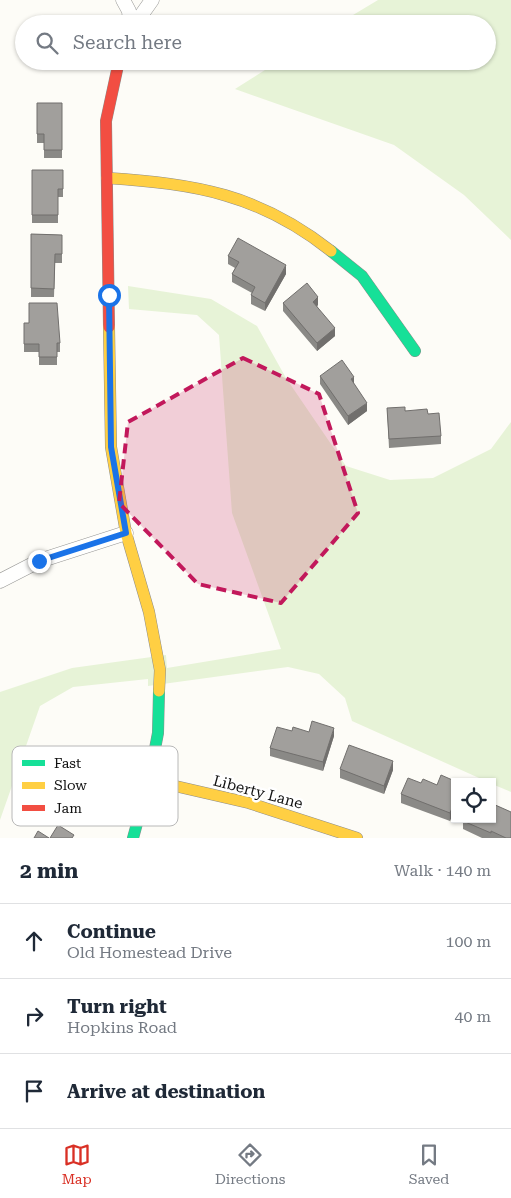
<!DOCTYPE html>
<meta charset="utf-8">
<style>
:root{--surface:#fff;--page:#f2f2f3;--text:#1f2937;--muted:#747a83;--line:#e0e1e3;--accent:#d93025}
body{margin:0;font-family:"Roboto Serif",serif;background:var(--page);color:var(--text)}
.controls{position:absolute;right:15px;bottom:15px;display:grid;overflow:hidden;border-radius:0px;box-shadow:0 1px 4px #0004}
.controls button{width:45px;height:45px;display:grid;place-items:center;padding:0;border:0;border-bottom:1px solid var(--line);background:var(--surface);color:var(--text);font:25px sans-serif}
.stop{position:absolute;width:15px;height:15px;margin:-11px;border:4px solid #1a73e8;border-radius:50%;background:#fff}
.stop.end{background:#1a73e8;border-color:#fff;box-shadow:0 1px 5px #0008}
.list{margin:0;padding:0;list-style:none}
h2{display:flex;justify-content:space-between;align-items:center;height:65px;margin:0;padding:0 20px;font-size:21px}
h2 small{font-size:16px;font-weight:400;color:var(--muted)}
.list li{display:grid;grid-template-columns:32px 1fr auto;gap:15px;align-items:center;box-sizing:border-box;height:75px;padding:0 20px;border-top:1px solid var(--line)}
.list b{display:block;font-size:19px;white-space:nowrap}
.list p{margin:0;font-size:16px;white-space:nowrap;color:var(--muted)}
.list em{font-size:16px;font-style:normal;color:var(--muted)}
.icon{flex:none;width:28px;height:28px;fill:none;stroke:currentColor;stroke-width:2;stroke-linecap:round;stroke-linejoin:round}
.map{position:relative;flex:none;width:511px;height:838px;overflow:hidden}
.search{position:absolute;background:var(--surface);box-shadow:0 1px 4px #0004;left:15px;right:15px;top:15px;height:55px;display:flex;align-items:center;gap:12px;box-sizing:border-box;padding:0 18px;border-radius:28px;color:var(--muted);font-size:19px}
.sheet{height:290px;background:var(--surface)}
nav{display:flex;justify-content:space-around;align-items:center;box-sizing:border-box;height:70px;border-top:1px solid var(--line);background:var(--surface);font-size:14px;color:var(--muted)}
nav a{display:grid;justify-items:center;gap:2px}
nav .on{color:var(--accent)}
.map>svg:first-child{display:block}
.green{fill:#e7f3d7}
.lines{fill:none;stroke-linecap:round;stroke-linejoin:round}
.street-casing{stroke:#979795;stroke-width:15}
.fast-casing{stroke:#8e8d8b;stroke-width:12}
.slow-casing{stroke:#8e8d8b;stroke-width:12}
.jam-casing{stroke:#8e8d8b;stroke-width:12}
.street{stroke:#fffffe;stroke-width:14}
.fast{stroke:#16e098;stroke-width:11}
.slow{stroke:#ffcf43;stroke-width:11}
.jam{stroke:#f24e42;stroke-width:11}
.wall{fill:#8a8986}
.shaded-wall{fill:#716f6d}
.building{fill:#a19f9c;stroke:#716f6d}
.route{stroke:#1a73e8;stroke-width:6}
.marked{fill:#c2185b;fill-opacity:0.2;stroke:#c2185b;stroke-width:4;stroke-dasharray:10 6;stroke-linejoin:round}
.labels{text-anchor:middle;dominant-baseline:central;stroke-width:5;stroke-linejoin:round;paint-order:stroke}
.street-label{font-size:15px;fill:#111;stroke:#fff}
.key{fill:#fff;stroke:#b8b8b8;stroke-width:1}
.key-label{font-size:14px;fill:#111}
</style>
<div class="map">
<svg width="511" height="838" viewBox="0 0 511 838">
<rect width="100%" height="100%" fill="#fdfcf7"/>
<path class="green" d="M378,0H511V240L464,195L394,145L235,89L279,61H487V24H338Z
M128,286L211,299L257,326L286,378L346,466L390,480L433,478L491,449L511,422V792L492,784V782H488L352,721L345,698L319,674L288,667L148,686V679L73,687L40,706L0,820V692L72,668L166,655L167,668L281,649L232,513L219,335L197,315L129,309Z"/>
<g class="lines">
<defs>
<path id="street" d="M123,0L129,11L130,24
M135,24L152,0
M0,581L39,561L126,533"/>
<path id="fast" d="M331,251L362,276L415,351
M133,838L149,780L158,733L159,691"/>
<path id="slow" d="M107,178C196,184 259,194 331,251
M109,327L111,447L126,533L149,612L160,670L159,691
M149,780L249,803L357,838"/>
<path id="jam" d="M109,327L106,121L119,61"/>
</defs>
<use href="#street" class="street-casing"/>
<use href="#fast" class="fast-casing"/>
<use href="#slow" class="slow-casing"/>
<use href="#jam" class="jam-casing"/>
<use href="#street" class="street"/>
<use href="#fast" class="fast"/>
<use href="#slow" class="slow"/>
<use href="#jam" class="jam"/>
</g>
<path class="wall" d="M37,103H62V158H44V143H37Z
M32,170H63V197H58V223H32Z
M31,234L62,235V263H55L54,297H31Z
M228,256L286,274L265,311L251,304V295L252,293L232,282V274L235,268L228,264Z
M283,303L318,305L317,306L335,336L317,351L283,311Z
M24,323L60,343V352H57V365H39V352H24Z
M320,376L354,384L367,411L348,425L320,384Z
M387,408L428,414L441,436V444L389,448Z
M292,731L309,732L334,736L323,771L270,756V748Z
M340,769L393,770L384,794L340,778Z
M457,782L450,821L401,803V794L421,783L437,785Z
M463,821L511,838H482L463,829Z"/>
<path class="shaded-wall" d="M286,265V274L265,311V303Z
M318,297V305L313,310V302Z
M335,328V336L317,351V343Z
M354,377V385L351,379Z
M367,403V411L348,425V416Z
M334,728V736L323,771V762Z
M393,761V770L384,794V786Z
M455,801V809L450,821V813Z"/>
<path class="building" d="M37,103H62V150H44V134H37Z
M32,170H63V189H58V215H32Z
M31,234L62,235V254H55L54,289L31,288Z
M238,238L286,265L265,303L251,295L255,287L232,274L239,262L228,256Z
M307,283L318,297L313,302L335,328L317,343L283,303Z
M29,303H57L60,343H57V357H39V344H24V323H29Z
M342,360L354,377L351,379L367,403L348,416L320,376Z
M405,407V411L427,409L428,414L439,413L441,436L389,439L387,408Z
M312,721L334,728L323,762L270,748L277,727L292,731L293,727L309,732Z
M349,745L393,761L384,786L340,769Z
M441,775L457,782H455V801L450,813L401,794L408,778L421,783L423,779L437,785Z
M493,804L511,812V838H506L491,831V833L463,821L464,819H492V807Z
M58,825L74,835L72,838H50Z
M38,831L49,838H34Z"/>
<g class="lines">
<path class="route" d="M39,561L126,533L111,447L109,295"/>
</g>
<path class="marked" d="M243,358L319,394L358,513L281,603L198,584L119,503L128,422Z"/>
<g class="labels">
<g class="street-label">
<text transform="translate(258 792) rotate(15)">Liberty Lane</text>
</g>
</g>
<rect x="12" y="746" width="166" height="80" rx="8" class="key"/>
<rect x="22" y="760" width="23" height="6" fill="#16e098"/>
<rect x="22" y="782" width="23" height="7" fill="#ffcf43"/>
<rect x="22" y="805" width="23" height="6" fill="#f24e42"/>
<g class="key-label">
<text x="54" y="768">Fast</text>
<text x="54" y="790">Slow</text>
<text x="54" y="813">Jam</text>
</g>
</svg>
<div class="controls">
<button><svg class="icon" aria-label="locate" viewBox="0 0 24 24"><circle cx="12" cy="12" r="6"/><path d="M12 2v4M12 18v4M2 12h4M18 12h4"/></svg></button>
</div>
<div class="stop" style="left:109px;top:295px"></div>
<div class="stop end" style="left:39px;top:561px"></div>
<div class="search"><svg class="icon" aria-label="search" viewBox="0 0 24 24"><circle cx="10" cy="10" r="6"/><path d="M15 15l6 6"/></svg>Search here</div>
</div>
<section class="sheet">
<h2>2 min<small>Walk · 140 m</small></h2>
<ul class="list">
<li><svg class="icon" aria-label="ahead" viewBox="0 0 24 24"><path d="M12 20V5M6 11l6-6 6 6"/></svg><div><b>Continue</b><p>Old Homestead Drive</p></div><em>100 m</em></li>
<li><svg class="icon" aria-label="right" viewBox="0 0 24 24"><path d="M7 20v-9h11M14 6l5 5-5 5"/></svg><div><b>Turn right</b><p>Hopkins Road</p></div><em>40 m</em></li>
<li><svg class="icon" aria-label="arrive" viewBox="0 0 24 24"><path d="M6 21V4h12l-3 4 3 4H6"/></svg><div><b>Arrive at destination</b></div></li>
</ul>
</section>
<nav>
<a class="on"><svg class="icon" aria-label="map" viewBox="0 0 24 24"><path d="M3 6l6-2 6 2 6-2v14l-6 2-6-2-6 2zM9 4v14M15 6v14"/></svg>Map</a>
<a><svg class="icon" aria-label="directions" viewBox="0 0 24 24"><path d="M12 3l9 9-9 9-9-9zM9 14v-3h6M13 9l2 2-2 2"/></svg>Directions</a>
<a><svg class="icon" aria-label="saved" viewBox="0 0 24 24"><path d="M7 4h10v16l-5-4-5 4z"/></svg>Saved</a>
</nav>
